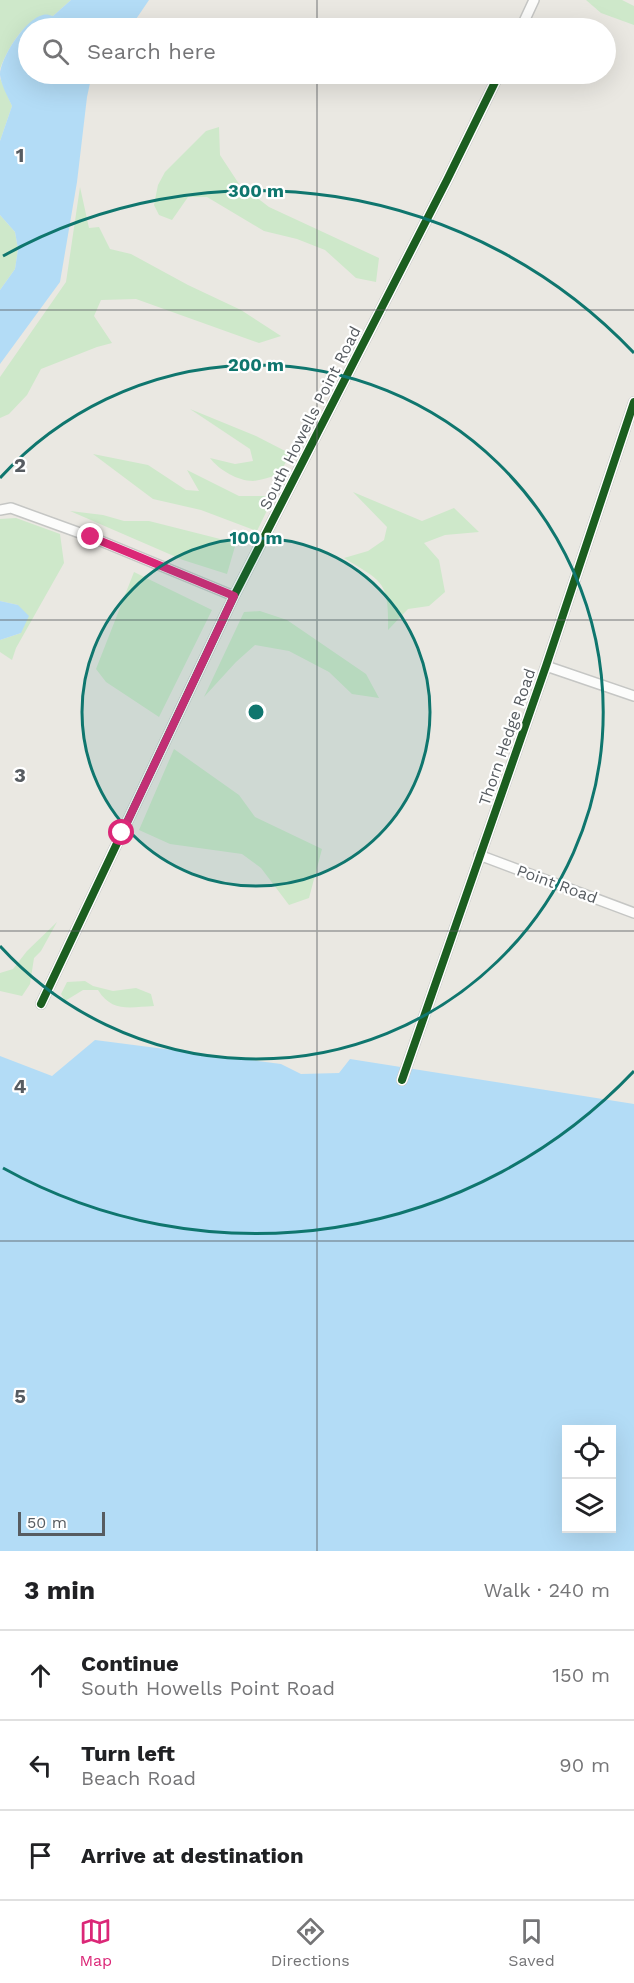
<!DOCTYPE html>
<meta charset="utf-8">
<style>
:root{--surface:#fff;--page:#f2f2f2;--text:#202124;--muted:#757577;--line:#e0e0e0;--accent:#db2777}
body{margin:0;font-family:"Work Sans",sans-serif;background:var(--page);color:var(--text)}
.controls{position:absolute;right:18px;bottom:18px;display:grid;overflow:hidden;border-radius:0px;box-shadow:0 6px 24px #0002}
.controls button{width:54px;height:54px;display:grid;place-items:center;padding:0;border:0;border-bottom:2px solid var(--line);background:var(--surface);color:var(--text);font:30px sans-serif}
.scale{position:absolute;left:18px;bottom:15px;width:87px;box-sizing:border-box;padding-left:6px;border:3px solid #575c61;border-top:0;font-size:16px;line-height:21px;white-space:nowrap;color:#575c61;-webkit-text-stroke:4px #fff;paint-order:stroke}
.stop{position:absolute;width:18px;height:18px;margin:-14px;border:4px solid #db2777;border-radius:50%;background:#fff}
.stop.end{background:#db2777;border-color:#fff;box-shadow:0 2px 6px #0008}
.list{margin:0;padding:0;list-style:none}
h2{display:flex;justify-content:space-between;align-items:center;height:78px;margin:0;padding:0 24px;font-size:26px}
h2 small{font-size:20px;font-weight:400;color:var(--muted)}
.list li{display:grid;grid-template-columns:39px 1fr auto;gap:18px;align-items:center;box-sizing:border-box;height:90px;padding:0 24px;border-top:2px solid var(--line)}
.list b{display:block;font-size:22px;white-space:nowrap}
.list p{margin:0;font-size:20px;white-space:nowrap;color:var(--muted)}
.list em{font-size:20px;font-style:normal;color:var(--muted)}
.icon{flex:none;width:33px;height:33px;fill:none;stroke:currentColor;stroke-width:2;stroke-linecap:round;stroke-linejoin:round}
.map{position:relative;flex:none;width:634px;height:1551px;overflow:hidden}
.search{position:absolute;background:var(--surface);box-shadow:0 6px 24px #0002;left:18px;right:18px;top:18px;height:66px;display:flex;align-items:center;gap:15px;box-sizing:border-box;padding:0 21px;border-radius:33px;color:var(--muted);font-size:22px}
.sheet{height:348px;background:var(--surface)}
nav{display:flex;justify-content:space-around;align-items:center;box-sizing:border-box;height:84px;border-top:2px solid var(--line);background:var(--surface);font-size:16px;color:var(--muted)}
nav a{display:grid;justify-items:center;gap:3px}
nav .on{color:var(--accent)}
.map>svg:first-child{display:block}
.green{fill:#cee8ca}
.water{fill:#b3dcf6;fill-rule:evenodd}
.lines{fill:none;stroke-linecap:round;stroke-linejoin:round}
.minor-casing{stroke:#c5c6c4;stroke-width:12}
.minor{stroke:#fcfcfb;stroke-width:9}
.cycleway-casing{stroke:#fff;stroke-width:11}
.cycleway{stroke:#1b5e20;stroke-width:8}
.route{stroke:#db2777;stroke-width:8}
.grid{fill:none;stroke:#575c61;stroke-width:1.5;stroke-opacity:0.55}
.ring{fill:none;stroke:#0f766e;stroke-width:3}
.labels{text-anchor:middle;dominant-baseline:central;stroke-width:4.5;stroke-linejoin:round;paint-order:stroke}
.street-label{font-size:16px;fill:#575c61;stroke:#fff}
.grid-label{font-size:20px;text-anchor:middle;font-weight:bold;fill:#575c61;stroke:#fff;stroke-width:4.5;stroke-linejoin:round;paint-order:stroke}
.centre{fill:#0f766e;stroke:#fff;stroke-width:3}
.ring-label{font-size:18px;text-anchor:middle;font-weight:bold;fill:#0f766e;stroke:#fff;stroke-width:4.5;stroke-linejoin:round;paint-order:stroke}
</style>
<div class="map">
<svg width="634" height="1551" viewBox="0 0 634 1551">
<rect width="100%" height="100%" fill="#eae8e2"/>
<path class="green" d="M0,0H71L53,16C27,13 8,48 0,69Z
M586,0H622L634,6V25L601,13Z
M0,78L12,106L0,141Z
M219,127L220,155L239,184L269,207L379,258L376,282L356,278L325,250L297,239L264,231L207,197H188L172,220L159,215L154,205L158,185L165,172L206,131Z
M80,187L89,228L99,227L110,249L131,254L188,285L241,310L281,336L259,343L136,299L101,300L94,316L112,343L97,347L41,369L27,395L9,414L0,418V377L66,282Z
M0,215L15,232L18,249L15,269L0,290Z
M190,409L256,436L291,454L278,475C270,477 262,480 253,481C238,481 219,470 210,458L235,464L253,461L250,449Z
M93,454L148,465L186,490L199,491L187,470L239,496H274L257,531L201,510L153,499Z
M353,492L422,521L454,508L479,532L445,535L424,543L439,560L445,592L429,606L408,609L388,630C389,581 383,582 344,558L368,551L384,540L387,527Z
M70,511L103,515L124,521H149L236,543L227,574L183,560Z
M16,518L60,534L64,563L16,648L12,660L0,652V640L21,633L18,605L0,601V519Z
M134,572L212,610L159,717L106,682L96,669Z
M260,611L287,620L366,674L379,698L352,694L329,672L289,651L255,645L236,662L204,697L244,612Z
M174,749L239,795L255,817L322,849L309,898L289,905L261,868L242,854L170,844L139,830Z
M57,922L41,951L34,958L30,984L22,996L0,991V973L13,969L27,951Z
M85,981L93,986L113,991L136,988L151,994L154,1006C131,1007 112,1013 98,990H83L65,1001L61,994L67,982Z"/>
<path class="water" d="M71,0H149L130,28H28V74H92L87,97L77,182L60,282L0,364V290L15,269L18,249L15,232L0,215V141L12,106C8,97 1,85 0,75C0,58 26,18 43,15C46,14 49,15 53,16Z
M0,601L18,605L29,616L21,633L0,640Z
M95,1040L281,1064L301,1074L339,1073L350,1059L634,1104V1551H0V1056L52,1076ZM566,1430H612V1528H566Z"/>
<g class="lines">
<defs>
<path id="minor" d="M521,28L534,0
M0,510L11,508L91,537L234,596
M546,666L634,696
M479,855L634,913
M41,1004L234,596L447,180L499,74
M402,1080L546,666L634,402"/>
</defs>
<use href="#minor" class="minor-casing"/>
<use href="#minor" class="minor"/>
<defs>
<path id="cycleway" d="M41,1004L234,596L447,180L499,74
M402,1080L546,666L634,402"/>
</defs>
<use href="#cycleway" class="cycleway-casing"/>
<use href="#cycleway" class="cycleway"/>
</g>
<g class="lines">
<path class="route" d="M91,537L234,596L122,833"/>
</g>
<path class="grid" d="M317,0V28M317,74V1551M0,310H634M0,620H634M0,931H634M0,1241H634"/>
<circle cx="256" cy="712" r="174" fill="#0f766e" fill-opacity=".12"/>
<g class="ring">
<circle cx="256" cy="712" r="174"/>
<path d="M0 478A347 347 0 1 1 0 946"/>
<path d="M634 1071A521 521 0 0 1 3 1168M3 256A521 521 0 0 1 634 353"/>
</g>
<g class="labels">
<g class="street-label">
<text transform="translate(310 418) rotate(-63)">South Howells Point Road</text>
<text transform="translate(507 737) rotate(-71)">Thorn Hedge Road</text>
<text transform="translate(557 884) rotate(20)">Point Road</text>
</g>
</g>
<g class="grid-label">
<text x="20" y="162">1</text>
<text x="20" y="472">2</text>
<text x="20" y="782">3</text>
<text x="20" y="1093">4</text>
<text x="20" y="1403">5</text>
</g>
<circle cx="256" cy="712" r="9" class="centre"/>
<g class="ring-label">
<text x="256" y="197">300 m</text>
<text x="256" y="371">200 m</text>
<text x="256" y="544">100 m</text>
</g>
</svg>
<div class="controls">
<button><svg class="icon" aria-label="locate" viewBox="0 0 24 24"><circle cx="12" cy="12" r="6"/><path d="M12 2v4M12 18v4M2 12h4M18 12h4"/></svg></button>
<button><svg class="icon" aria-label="layers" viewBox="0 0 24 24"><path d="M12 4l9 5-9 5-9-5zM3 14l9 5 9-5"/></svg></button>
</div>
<div class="scale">50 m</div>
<div class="stop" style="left:122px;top:833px"></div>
<div class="stop end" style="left:91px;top:537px"></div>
<div class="search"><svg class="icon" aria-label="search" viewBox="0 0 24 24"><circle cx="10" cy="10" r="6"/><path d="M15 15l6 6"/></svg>Search here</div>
</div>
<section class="sheet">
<h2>3 min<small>Walk · 240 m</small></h2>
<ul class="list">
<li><svg class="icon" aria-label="ahead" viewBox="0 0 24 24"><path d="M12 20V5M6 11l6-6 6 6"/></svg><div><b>Continue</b><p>South Howells Point Road</p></div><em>150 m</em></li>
<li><svg class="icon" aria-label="left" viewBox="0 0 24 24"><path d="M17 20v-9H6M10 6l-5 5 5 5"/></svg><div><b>Turn left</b><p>Beach Road</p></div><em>90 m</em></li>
<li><svg class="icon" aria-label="arrive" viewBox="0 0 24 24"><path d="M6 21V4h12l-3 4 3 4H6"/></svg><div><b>Arrive at destination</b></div></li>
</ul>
</section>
<nav>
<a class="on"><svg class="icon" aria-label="map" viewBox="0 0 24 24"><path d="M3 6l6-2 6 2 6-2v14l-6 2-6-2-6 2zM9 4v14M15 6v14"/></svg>Map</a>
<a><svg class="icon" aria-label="directions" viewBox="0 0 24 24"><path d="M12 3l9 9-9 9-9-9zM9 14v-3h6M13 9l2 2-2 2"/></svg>Directions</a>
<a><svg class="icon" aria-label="saved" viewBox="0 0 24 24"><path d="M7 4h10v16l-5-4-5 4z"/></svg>Saved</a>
</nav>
